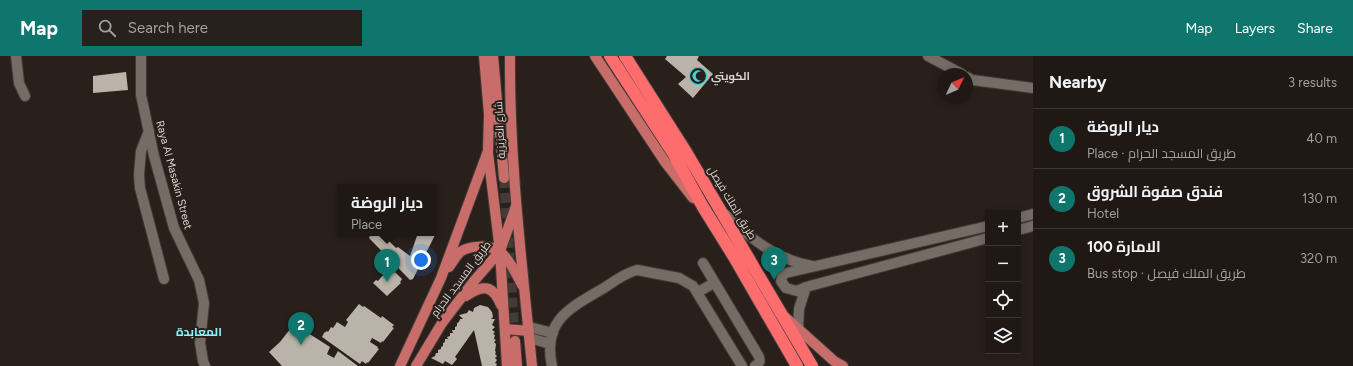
<!DOCTYPE html>
<meta charset="utf-8">
<style>
:root{--surface:#1f1815;--page:#27211e;--text:#f1f3f6;--muted:#a1a0a0;--line:#3c3734;--accent:#0f766e}
body{margin:0;font-family:Figtree,Cairo,sans-serif;background:var(--page);color:var(--text)}
.controls{position:absolute;right:12px;bottom:12px;display:grid;overflow:hidden;border-radius:0px;box-shadow:0 2px 10px #0003}
.controls button{width:36px;height:36px;display:grid;place-items:center;padding:0;border:0;border-bottom:1px solid var(--line);background:var(--surface);color:var(--text);font:20px sans-serif}
.compass{position:absolute;left:937px;top:12px;width:36px;height:36px;border-radius:50%;background:var(--surface);box-shadow:0 2px 10px #0003;rotate:46deg}
.you{position:absolute;left:421px;top:204px;width:14px;height:14px;margin:-10px;border:3px solid #fff;border-radius:50%;background:#1a73e8;box-shadow:0 0 0 6px #1a73e833}
.badge{display:grid;place-items:center;width:26px;height:26px;border-radius:50%;background:var(--accent);color:#fff;font-size:13px;font-weight:700}
.pin{position:absolute;translate:-50% -33px;filter:drop-shadow(0 1px 2px #0008)}
.pin::after{content:'';position:absolute;top:21px;width:14px;height:12px;background:inherit;clip-path:polygon(0 0,100% 0,50% 100%)}
.popup{position:absolute;left:337px;top:128px;width:100px;height:52px;box-sizing:border-box;display:grid;place-content:center;border-radius:0px;background:var(--surface);filter:drop-shadow(0 1px 3px #0005);font-size:13px;white-space:nowrap;color:var(--muted)}
.popup b{font-size:15px;color:var(--text)}
.popup::after{content:'';position:absolute;left:50%;top:100%;margin-left:-8px;border:8px solid transparent;border-top-color:var(--surface)}
.list{margin:0;padding:0;list-style:none}
h2{display:flex;justify-content:space-between;align-items:center;height:52px;margin:0;padding:0 16px;font-size:17px}
h2 small{font-size:13px;font-weight:400;color:var(--muted)}
.list li{display:grid;grid-template-columns:26px 1fr auto;gap:12px;align-items:center;box-sizing:border-box;height:60px;padding:0 16px;border-top:1px solid var(--line)}
.list b{display:block;font-size:15px;white-space:nowrap}
.list p{margin:0;font-size:13px;white-space:nowrap;color:var(--muted)}
.list em{font-size:13px;font-style:normal;color:var(--muted)}
.icon{flex:none;width:22px;height:22px;fill:none;stroke:currentColor;stroke-width:2;stroke-linecap:round;stroke-linejoin:round}
.map{position:relative;flex:none;width:1033px;height:310px;overflow:hidden}
header{display:flex;align-items:center;gap:24px;box-sizing:border-box;height:56px;padding:0 20px;background:var(--accent);color:#fff}
header strong{font-size:19px}
nav{display:flex;gap:22px;margin-inline-start:auto;font-size:14px}
.search{width:280px;height:36px;background:var(--page);display:flex;align-items:center;gap:10px;box-sizing:border-box;padding:0 14px;border-radius:0px;color:var(--muted);font-size:15px}
main{display:flex}
aside{flex:1;background:var(--surface)}
.map>svg:first-child{display:block}
.building{fill:#b9b3a9}
.lines{fill:none;stroke-linecap:round;stroke-linejoin:round}
.major-tunnel{stroke:#443b37;stroke-width:10;stroke-dasharray:10 5;stroke-linecap:butt}
.minor-casing{stroke:#413b37;stroke-width:12}
.major-casing{stroke:#413b37;stroke-width:12}
.highway-casing{stroke:#413b37;stroke-width:14}
.minor{stroke:#766c66;stroke-width:10}
.major{stroke:#c86d6a;stroke-width:10}
.highway{stroke:#fe6d6d;stroke-width:12}
.labels{text-anchor:middle;dominant-baseline:central;stroke-width:4;stroke-linejoin:round;paint-order:stroke}
.poi-label{font-size:11px;font-weight:bold;fill:#dad5d2;stroke:#29201c;text-anchor:start}
.street-label{font-size:11px;fill:#dad5d2;stroke:#29201c}
.neighbourhood-label{font-size:12px;font-weight:bold;fill:#89f4fb;stroke:#29201c}
</style>
<header>
<strong>Map</strong>
<div class="search"><svg class="icon" aria-label="search" viewBox="0 0 24 24"><circle cx="10" cy="10" r="6"/><path d="M15 15l6 6"/></svg>Search here</div>
<nav><a>Map</a><a>Layers</a><a>Share</a></nav>
</header>
<main>
<div class="map">
<svg width="1033" height="310" viewBox="0 0 1033 310">
<rect width="100%" height="100%" fill="#29201c"/>
<path class="building" d="M667,0H699L697,4L713,18L693,42L678,28L686,21L665,3Z
M126,16L128,34L93,37V20Z
M369,177H381L396,192L398,191L410,200L418,177H429L435,179L413,223L410,224L369,182L370,180L368,179Z
M388,212L390,213L391,212L402,223L400,226L401,227L387,240L373,227L376,224L378,225L384,218L382,216Z
M359,248L363,251L364,250L381,262L382,260L394,269L392,271L394,272L383,286L382,285L381,287L372,282L370,286L378,291L377,292L379,293L368,307L367,306L366,308L362,305L360,308L322,281L324,277L327,275L328,276L331,271L333,272L337,266L345,271L348,266L346,264Z
M480,249L488,251L492,256L493,261L491,263H495L492,269L495,271L492,274L495,276L493,278L495,279L494,283L496,284L494,286L496,288L495,295L496,296L495,298L497,300L495,302L497,304L495,307L497,308L496,310H482L474,274L455,301L457,303L452,309L445,305L443,308L431,302L435,300L436,297H438V294L441,293V291L443,290V287L445,286V283H448L447,281L450,280V277H453L452,274H455V271L457,270V267L459,266L460,263H463L459,259L467,257L469,254L473,256L474,252Z
M294,268L330,291L327,298L334,302L338,295L358,310H282L269,296L280,286Z"/>
<g class="lines">
<path class="major-tunnel" d="M504,122L515,285"/>
<defs>
<path id="minor" d="M16,0L19,27L25,40
M141,0V39L154,100L174,172L199,224L204,247L200,287L203,305L205,310
M928,0L962,18
M967,21L972,24L1033,32
M149,75L141,95L139,119L140,132L164,223
M726,159C751,183 777,204 812,210
M1018,162L1033,158
M988,170L786,217L782,220L781,225L786,232L797,235L806,231L988,182
M1018,174L1033,170
M703,207L758,299C761,304 760,307 755,310
M698,236L714,227
M529,271L553,277
M798,273L799,253L806,231
M530,282L550,288
M552,310C542,264 570,252 604,232C613,226 625,217 637,214L679,222L693,230L742,310"/>
<path id="major" d="M493,0L504,122
M510,0C509,102 522,208 532,310
M595,0L665,106L693,142
M488,97L500,195L507,310
M449,211C452,207 456,200 460,196C470,189 489,189 499,195C508,200 518,221 522,229
M466,240C483,228 493,229 501,249
M785,261L834,305L843,310
M505,273L529,275
M515,285L517,310
M400,310L441,222L488,95L489,58L484,0
M416,310L442,267L474,225L500,195L516,150"/>
<path id="highway" d="M610,0L673,97L703,151L734,201L797,310
M625,0L686,96L812,310"/>
</defs>
<use href="#minor" class="minor-casing"/>
<use href="#major" class="major-casing"/>
<use href="#highway" class="highway-casing"/>
<use href="#minor" class="minor"/>
<use href="#major" class="major"/>
<use href="#highway" class="highway"/>
</g>
<defs>
<symbol id="mosque-ring" viewBox="-11 -11 22 22"><circle r="9.5" fill="#29201c" stroke="#51ccd4" stroke-width="1.5"/><path d="M3.5-4.9A6 6 0 1 0 3.5 4.9A5 5 0 1 1 3.5-4.9Z" fill="#51ccd4"/></symbol>
</defs>
<g fill-rule="evenodd">
<use href="#mosque-ring" x="688" y="10" width="20" height="20"/>
</g>
<g class="labels">
<g class="poi-label">
<text x="711" y="20">الكويتي</text>
</g>
<g class="street-label">
<text transform="translate(500 74) rotate(-93)">شارع العزيزية</text>
<text transform="translate(174 119) rotate(75)">Raya Al Masakin Street</text>
<text transform="translate(732 147) rotate(59)">طريق الملك فيصل</text>
<text transform="translate(461 223) rotate(-53)">طريق المسجد الحرام</text>
</g>
<g class="neighbourhood-label">
<text x="199" y="276">المعابدة</text>
</g>
</g>
</svg>
<div class="controls">
<button>+</button>
<button>−</button>
<button><svg class="icon" aria-label="locate" viewBox="0 0 24 24"><circle cx="12" cy="12" r="6"/><path d="M12 2v4M12 18v4M2 12h4M18 12h4"/></svg></button>
<button><svg class="icon" aria-label="layers" viewBox="0 0 24 24"><path d="M12 4l9 5-9 5-9-5zM3 14l9 5 9-5"/></svg></button>
</div>
<svg class="compass" viewBox="-18 -18 36 36"><path d="M0-13l5 13h-10z" fill="#e53935"/><path d="M0 13l5-13h-10z" fill="#a1a0a0"/></svg>
<div class="you"></div>
<div class="pin badge" style="left:387px;top:226px">1</div>
<div class="popup"><b>ديار الروضة</b>Place</div>
<div class="pin badge" style="left:301px;top:289px">2</div>
<div class="pin badge" style="left:774px;top:224px">3</div>
</div>
<aside>
<h2>Nearby<small>3 results</small></h2>
<ul class="list">
<li><span class="badge">1</span><div><b>ديار الروضة</b><p>Place · طريق المسجد الحرام</p></div><em>40 m</em></li>
<li><span class="badge">2</span><div><b>فندق صفوة الشروق</b><p>Hotel</p></div><em>130 m</em></li>
<li><span class="badge">3</span><div><b>الامارة 100</b><p>Bus stop · طريق الملك فيصل</p></div><em>320 m</em></li>
</ul>
</aside>
</main>
